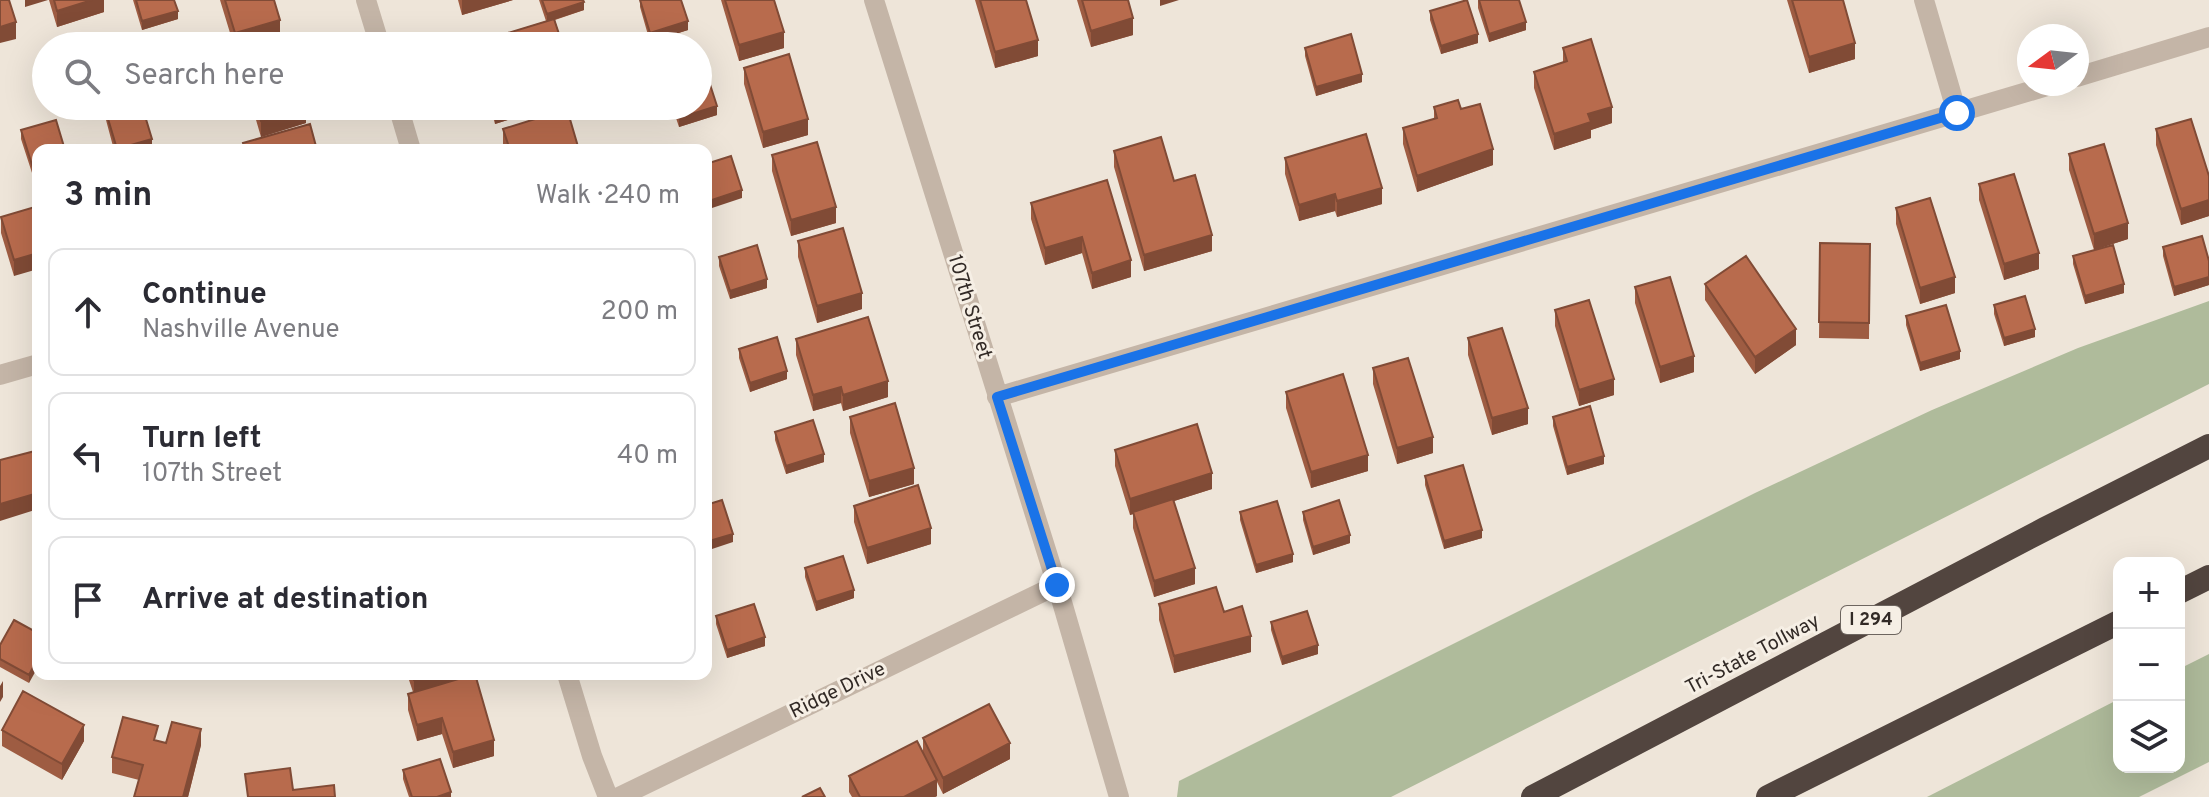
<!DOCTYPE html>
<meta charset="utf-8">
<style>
:root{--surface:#fff;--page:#f7f7f7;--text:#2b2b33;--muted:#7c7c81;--line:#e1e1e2}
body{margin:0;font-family:Overpass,sans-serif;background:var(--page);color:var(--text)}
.controls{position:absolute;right:24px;bottom:24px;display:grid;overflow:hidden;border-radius:16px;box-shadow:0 8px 32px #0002}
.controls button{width:72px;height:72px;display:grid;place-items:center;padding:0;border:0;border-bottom:2px solid var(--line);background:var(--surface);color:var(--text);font:40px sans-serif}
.compass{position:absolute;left:2017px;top:24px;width:72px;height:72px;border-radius:50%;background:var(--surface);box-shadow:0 8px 32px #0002;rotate:255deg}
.stop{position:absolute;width:24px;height:24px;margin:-18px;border:6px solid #1a73e8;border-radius:50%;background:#fff}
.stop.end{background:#1a73e8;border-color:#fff;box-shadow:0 2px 8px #0008}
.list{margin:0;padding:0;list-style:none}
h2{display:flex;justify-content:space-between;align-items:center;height:104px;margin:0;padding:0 32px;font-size:34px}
h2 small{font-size:26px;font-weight:400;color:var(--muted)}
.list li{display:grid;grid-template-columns:52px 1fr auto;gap:24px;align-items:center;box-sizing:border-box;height:128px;margin:0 16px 16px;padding:0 16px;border:2px solid var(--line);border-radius:16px}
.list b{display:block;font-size:30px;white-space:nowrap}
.list p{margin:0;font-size:26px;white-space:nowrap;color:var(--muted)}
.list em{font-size:26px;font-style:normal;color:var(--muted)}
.icon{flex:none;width:44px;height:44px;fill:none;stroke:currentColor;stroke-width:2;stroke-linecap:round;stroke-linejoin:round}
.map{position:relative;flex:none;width:2209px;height:797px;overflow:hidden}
.search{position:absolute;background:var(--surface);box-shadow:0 8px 32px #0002;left:32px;top:32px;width:680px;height:88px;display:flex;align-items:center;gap:20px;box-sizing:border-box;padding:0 28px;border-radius:44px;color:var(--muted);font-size:30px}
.panel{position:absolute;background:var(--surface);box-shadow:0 8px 32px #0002;left:32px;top:144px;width:680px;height:536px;border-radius:16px}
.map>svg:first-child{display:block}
.green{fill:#afbb9b}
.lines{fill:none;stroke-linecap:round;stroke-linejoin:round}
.minor{stroke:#c4b5a7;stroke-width:20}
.motorway{stroke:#52453f;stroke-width:24}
.wall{fill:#9e5c42}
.shaded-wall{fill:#814b36}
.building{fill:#b86b4d;stroke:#814b36;stroke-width:2}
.route{stroke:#1a73e8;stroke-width:10}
.labels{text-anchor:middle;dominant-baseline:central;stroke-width:6;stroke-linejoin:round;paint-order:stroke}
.shield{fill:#f6efe5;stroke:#6d655f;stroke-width:2}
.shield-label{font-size:18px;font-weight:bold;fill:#322a26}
.street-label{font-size:20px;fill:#322a26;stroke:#f6efe5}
</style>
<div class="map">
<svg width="2209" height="797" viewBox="0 0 2209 797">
<rect width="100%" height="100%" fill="#eee5d9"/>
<path class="green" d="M2209,301V384L1391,797H1177L1179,781L1755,493L1932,410L2078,348Z
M2209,654V762L2139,797H1927L2119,699V767H2179V669Z"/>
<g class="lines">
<path class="minor" d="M366,0L380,46
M874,0L1057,585L1119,797
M1924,0L1957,113
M2077,77L2209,37
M398,106L411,150
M0,375L38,364
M997,397L2054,84
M567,674L592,756L608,797
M619,797L1057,585"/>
<path class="motorway" d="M2179,592L2209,577
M1533,797L2045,529L2209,446
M1768,797L2119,622"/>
</g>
<path class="wall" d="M49,0H104V12L57,27Z
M133,0H174L178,19L142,30Z
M220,0H274L280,36L247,46H234Z
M458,0H513L462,15Z
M539,0H583L584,10L555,20L563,46H475V43L546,21Z
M640,0L688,30L650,42L640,7Z
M721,0H774L784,48L739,61Z
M975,0H1026L1038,56L995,68Z
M1077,0H1128L1133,35L1091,47Z
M1478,0L1526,30L1489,42L1478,8Z
M1787,0H1843L1855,59L1809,73Z
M1430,11L1478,43L1441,54L1430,20Z
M1305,48L1362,82L1316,96L1305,56Z
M1563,48L1612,123L1591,130V138L1554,150L1534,88V72L1563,62Z
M744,68L808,135L763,148L744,84Z
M252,106H305L306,123L261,137Z
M490,106H540V110L495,124Z
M565,106H590L568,113L579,150H505L503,145V129L566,110Z
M672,106H698L717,115L679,127Z
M1434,107L1461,109L1493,165L1417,192L1403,144V128L1434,119Z
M106,112L152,147L142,150H114L106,120Z
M2156,129L2209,176V216L2181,225L2156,145Z
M21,130L38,150V175L33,176L21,139Z
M1114,151L1174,181L1212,251L1144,271L1114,167Z
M2069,154L2128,239L2094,250L2124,293L2085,304L2073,264V256L2094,250L2069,170Z
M772,155L836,223L791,236L772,171Z
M1285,158L1382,204L1337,217L1335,211L1299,221L1285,174Z
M1107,180L1131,277L1092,289L1082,253L1045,265L1031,219V203Z
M1979,184L2039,269L2004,280L1979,200Z
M38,206L14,276L1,233V217Z
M1896,208L1955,293L1920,304L1896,224Z
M798,241L862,309L817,323L798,257Z
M1820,243L1870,244L1869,339L1819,338Z
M2163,247L2209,261V285L2174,296L2163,256Z
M719,257L767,288L730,299L719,266Z
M1705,284L1796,345L1755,374L1705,300Z
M1635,287L1694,372L1660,383L1635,303Z
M1994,305L2035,337L2004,346L1994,314Z
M1555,310L1614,395L1579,406L1555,326Z
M1906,316L1960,359L1920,371L1906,325Z
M1468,338L1528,424L1492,435L1468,355Z
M796,339L888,397L843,411L841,403L813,411L796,355Z
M739,349L787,379L750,392L739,358Z
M1373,368L1433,453L1397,464L1373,384Z
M1286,392L1368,471L1311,488L1286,408Z
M850,417L914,484L869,497L850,433Z
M1553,417L1604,464L1567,475L1553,426Z
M775,432L824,462L786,474L775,440Z
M1115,450L1212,489L1174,501L1195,584L1154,597L1133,528V514L1130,515L1115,466Z
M1425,476L1482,538L1444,549L1425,485Z
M854,506L931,544L867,564L854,522Z
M1240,512L1293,562L1256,573L1240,520Z
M1303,512L1350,543L1313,555L1303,520Z
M805,568L854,598L816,611L805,577Z
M1159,604L1224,612L1251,652L1174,673L1159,620Z
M716,616L765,646L727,658L716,624Z
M1271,622L1318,654L1282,665L1271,630Z
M38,633L29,683L0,667V645Z
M407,674H474L494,756L453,768L442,734L417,741L408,710V694L413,692Z
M2,730L84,741L62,780L2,746Z
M923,738L1010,759L943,794L937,782V796L935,797H852L849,792V776L923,753Z
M158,741L166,743L201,745L188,797H134L139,780L112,773V757Z
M403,770L451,797H409L403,779Z"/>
<path class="shaded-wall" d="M25,0H48L25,7Z
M92,0H104V12L57,27V11Z
M462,0H513L462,15Z
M1160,0H1179L1160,6Z
M584,2V10L547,22V14Z
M178,11V19L142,30V21Z
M1133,18V35L1091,47V31Z
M280,20V36L247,46H235V33Z
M688,21V30L650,42V33Z
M16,22V39L0,43V27Z
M1526,22V30L1489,42V34Z
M784,32V48L739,61V45Z
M1478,34V43L1441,54V46Z
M1038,40V56L995,68V52Z
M1855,43V59L1809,73V57Z
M1362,74V82L1316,96V87Z
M177,106H197L177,112Z
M501,106H540V110L495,124V108Z
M567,106H590L567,113Z
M717,106V115L679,127V118Z
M306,107V123L261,137V121Z
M1612,107V123L1591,130V138L1554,150V134L1588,114Z
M808,119V135L763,148V132Z
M152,139V147L142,150H117Z
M1493,149V165L1417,192V176Z
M38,166V175L33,176V168Z
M1382,188V204L1337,217V201Z
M742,190V198L706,210V202Z
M1335,194V211L1299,221V205Z
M2209,200V216L2181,225V209Z
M836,207V223L791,236V220Z
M2128,223V239L2094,250V234Z
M1212,235V251L1144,271V255Z
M1082,237V253L1045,265V248Z
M38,253V269L14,276V260Z
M2039,253V269L2004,280V264Z
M1131,260V277L1092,289V273Z
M1955,277V293L1920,304V288Z
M2209,277V285L2174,296V287Z
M767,279V288L730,299V291Z
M2124,284V293L2085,304V296Z
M862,293V309L817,323V306Z
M1796,329V345L1755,374V357Z
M2035,329V337L2004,346V338Z
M1960,351V359L1920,371V363Z
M1694,356V372L1660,383V367Z
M787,371V379L750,392V383Z
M1614,379V395L1579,406V390Z
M888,381V397L843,411V395Z
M841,387V403L813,411V395Z
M1528,408V424L1492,435V418Z
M1433,437V453L1397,464V448Z
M710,445V453L706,454V446Z
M824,454V462L786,474V466Z
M1368,455V471L1311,488V472Z
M1604,456V464L1567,475V467Z
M914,468V484L869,497V481Z
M1212,473V489L1130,515V499Z
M38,493V509L0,521V504Z
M931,528V544L867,564V548Z
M1482,530V538L1444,549V541Z
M733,534V542L706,551V542Z
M1350,535V543L1313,555V547Z
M1293,554V562L1256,573V565Z
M1195,568V584L1154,597V581Z
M854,590V598L816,611V602Z
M1251,636V652L1174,673V656Z
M765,637V646L727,658V650Z
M1318,645V654L1282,665V657Z
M38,658V667L29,683V675Z
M433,674H474V678L414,696V680Z
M3,681V697L0,702V686Z
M442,718V734L417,741V725Z
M84,725V741L62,780V764Z
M201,729V745L188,797H183Z
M494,740V756L453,768V752Z
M1010,743V759L943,794V778Z
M937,780V796L935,797H904Z
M451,792V797H437Z"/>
<path class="building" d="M0,0H9L16,22L0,27Z
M54,0H92L57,11Z
M136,0H174L178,11L142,21Z
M225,0H274L280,20L235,33Z
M542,0H583L584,2L547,14Z
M640,0H681L688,21L650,33Z
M725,0H774L784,32L739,45Z
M980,0H1026L1038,40L995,52Z
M1082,0H1128L1133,18L1091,31Z
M1467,0L1478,34L1441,46L1430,11Z
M1479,0H1519L1526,22L1489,34Z
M1792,0H1843L1855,43L1809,57Z
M554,19L563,46H476L475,43Z
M1351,34L1362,74L1316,87L1305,48Z
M1591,39L1612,107L1588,114L1591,122L1554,134L1534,72L1567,61L1563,48Z
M287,42L288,46H274Z
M789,54L808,119L763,132L744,68Z
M706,72L717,106L679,118L675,106H698V75Z
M1458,100L1461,109L1480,104L1493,149L1417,176L1403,128L1437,118L1434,107Z
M126,106H142L152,139L117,149L106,112Z
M256,106H305L306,107L261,121Z
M567,109L579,150H510L503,129Z
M2191,119L2209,176V200L2181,209L2156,129Z
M56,120L65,150H38V166L33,168L21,130Z
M310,124L317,150H245L243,143Z
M1366,134L1382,188L1337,201L1335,194L1299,205L1285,158Z
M1161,137L1174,181L1195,175L1212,235L1144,255L1114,151Z
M817,142L836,207L791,220L772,155Z
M2104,144L2128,223L2094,234L2069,154Z
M731,156L742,190L706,202V164Z
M2014,174L2039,253L2004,264L1979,184Z
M1107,180L1131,260L1092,273L1082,237L1045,248L1031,203Z
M1930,198L1955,277L1920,288L1896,208Z
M38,206V253L14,260L1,217Z
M843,228L862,293L817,306L798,241Z
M2202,236L2209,261V277L2174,287L2163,247Z
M1820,243L1870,244L1869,323L1819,322Z
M757,245L767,279L730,291L719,257Z
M2113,245L2124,284L2085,296L2073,256Z
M1746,256L1796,329L1755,357L1705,284Z
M1670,277L1694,356L1660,367L1635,287Z
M2025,296L2035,329L2004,338L1994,305Z
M1589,300L1614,379L1579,390L1555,310Z
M1946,305L1960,351L1920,363L1906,316Z
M868,317L888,381L843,395L841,387L813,395L796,339Z
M1502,328L1528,408L1492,418L1468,338Z
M777,337L787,371L750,383L739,349Z
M1408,358L1433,437L1397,448L1373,368Z
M1343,374L1368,455L1311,472L1286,392Z
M895,403L914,468L869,481L850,417Z
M1590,406L1604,456L1567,467L1553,417Z
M813,420L824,454L786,466L775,432Z
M1197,424L1212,473L1130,499L1115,450Z
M706,432L710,445L706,446Z
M35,451L38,461V493L0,504V460Z
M1463,465L1482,530L1444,541L1425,476Z
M918,485L931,528L867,548L854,506Z
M1173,499L1195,568L1154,581L1133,512Z
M722,500L733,534L706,542V505Z
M1339,500L1350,535L1313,547L1303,512Z
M1277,501L1293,554L1256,565L1240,512Z
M843,556L854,590L816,602L805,568Z
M1216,587L1224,612L1242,606L1251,636L1174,656L1159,604Z
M754,604L765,637L727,650L716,616Z
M1307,611L1318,645L1282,657L1271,622Z
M14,620L38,633V658L29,675L0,659V645Z
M412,674H433L414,680Z
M475,674L494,740L453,752L442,718L417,725L408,694Z
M23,691L84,725L62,764L2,730Z
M989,704L1010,743L943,778L923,738Z
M123,717L158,726L154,740L166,743L172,722L201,729L183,797H134L143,765L112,757Z
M917,741L937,780L904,797H860L849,776Z
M440,759L451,792L437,797H412L403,770Z
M290,768L293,790L334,785L335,797H248L245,774Z
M820,788L825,797H802Z"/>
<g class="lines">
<path class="route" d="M1057,585L997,397L1957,113"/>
</g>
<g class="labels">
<rect class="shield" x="1841" y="606" width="60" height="28" rx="6"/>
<g class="shield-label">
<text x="1871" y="620">I 294</text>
</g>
<g class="street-label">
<text transform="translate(969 307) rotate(73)">107th Street</text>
<text transform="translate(1753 655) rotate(-28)">Tri-State Tollway</text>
<text transform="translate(838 691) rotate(-26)">Ridge Drive</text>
</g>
</g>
</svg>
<div class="controls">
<button>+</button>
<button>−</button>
<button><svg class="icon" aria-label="layers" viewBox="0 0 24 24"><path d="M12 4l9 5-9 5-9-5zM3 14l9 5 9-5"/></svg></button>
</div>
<svg class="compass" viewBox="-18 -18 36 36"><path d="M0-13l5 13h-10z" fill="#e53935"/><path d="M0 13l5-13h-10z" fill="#7c7c81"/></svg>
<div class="stop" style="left:1957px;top:113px"></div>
<div class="stop end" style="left:1057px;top:585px"></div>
<div class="search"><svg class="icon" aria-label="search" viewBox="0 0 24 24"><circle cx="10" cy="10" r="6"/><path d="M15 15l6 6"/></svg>Search here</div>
<section class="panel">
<h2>3 min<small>Walk · 240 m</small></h2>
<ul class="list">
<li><svg class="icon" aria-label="ahead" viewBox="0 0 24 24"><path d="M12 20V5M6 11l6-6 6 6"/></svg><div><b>Continue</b><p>Nashville Avenue</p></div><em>200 m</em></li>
<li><svg class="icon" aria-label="left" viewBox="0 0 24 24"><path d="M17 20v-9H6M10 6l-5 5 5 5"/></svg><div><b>Turn left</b><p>107th Street</p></div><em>40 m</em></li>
<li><svg class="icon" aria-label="arrive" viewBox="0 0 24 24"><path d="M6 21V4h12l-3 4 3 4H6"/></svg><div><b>Arrive at destination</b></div></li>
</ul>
</section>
</div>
